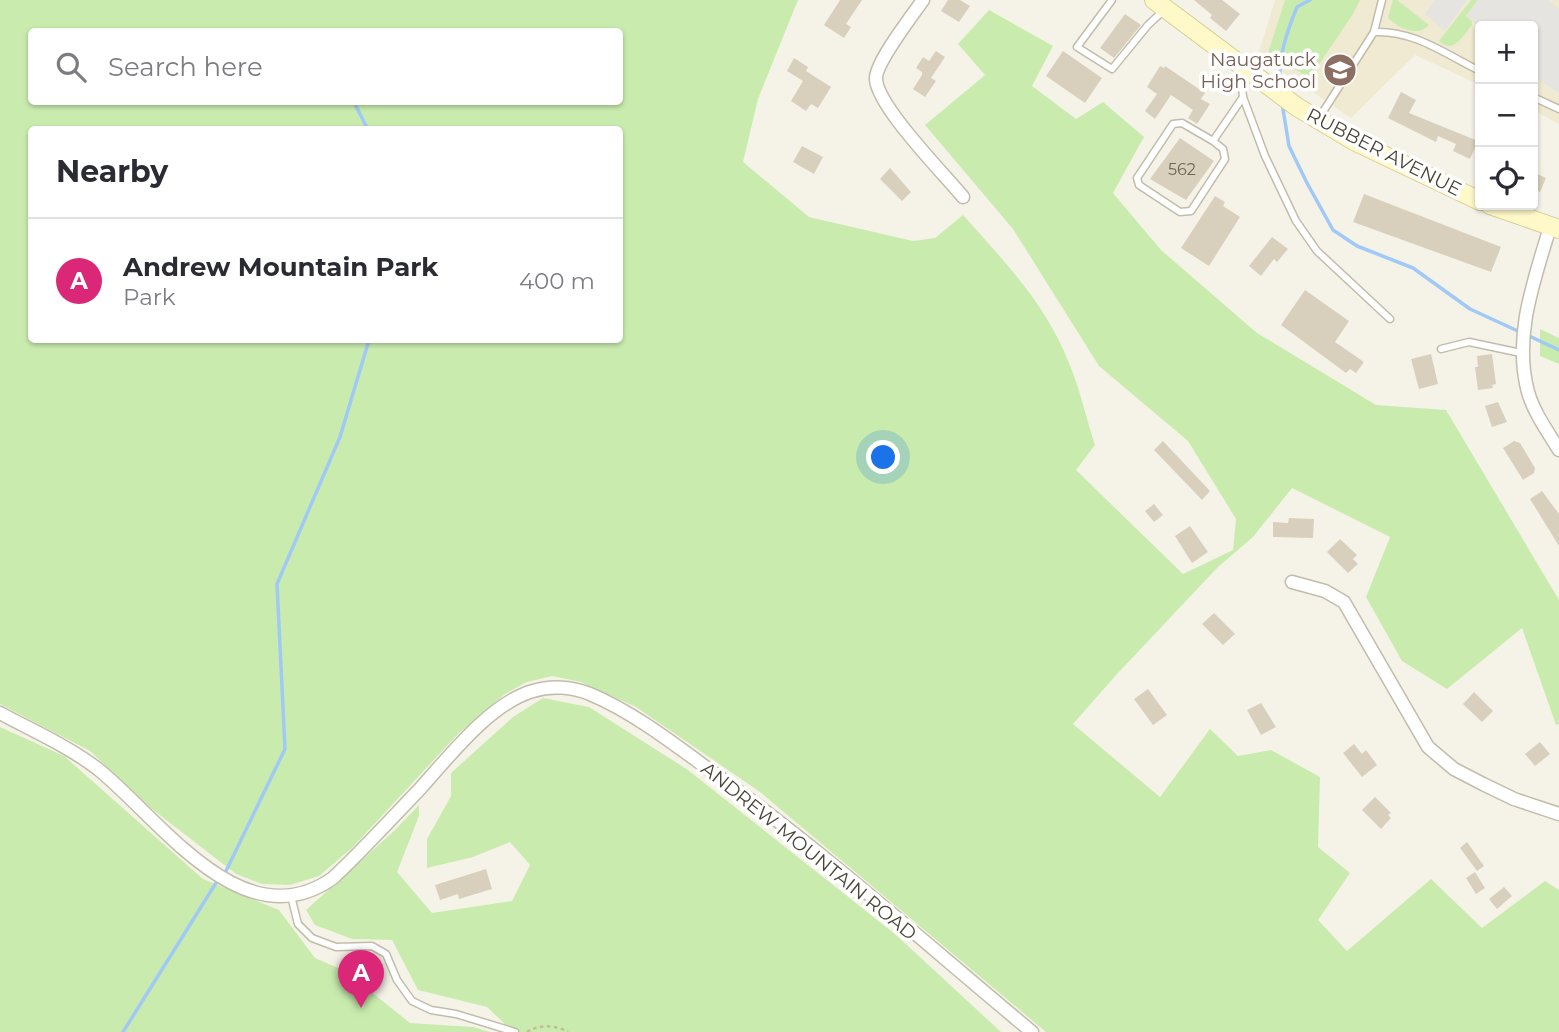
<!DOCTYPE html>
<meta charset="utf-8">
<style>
:root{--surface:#fff;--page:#f2f2f3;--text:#2b2b33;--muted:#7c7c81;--line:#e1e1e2;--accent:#db2777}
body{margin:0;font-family:Montserrat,sans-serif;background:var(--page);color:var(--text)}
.controls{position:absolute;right:21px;top:21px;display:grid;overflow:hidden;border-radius:7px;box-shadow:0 2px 5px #0004}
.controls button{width:63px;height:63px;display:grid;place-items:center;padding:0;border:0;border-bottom:2px solid var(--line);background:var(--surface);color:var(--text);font:35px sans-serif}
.you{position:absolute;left:884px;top:458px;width:24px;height:24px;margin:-18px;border:5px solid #fff;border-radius:50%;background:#1a73e8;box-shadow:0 0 0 10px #1a73e833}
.badge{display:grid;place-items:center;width:46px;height:46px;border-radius:50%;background:var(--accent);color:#fff;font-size:23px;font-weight:700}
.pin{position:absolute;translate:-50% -58px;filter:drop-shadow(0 2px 4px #0008)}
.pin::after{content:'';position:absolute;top:37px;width:24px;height:21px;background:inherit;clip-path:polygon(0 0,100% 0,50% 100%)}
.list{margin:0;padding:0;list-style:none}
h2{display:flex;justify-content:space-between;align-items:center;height:91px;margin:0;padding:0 28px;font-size:30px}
h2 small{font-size:23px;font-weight:400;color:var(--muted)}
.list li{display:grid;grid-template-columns:46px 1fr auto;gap:21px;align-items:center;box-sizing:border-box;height:126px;padding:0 28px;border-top:2px solid var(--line)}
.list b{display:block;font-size:26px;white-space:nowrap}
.list p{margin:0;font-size:23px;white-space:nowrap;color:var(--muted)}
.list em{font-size:23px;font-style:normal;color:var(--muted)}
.icon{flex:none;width:38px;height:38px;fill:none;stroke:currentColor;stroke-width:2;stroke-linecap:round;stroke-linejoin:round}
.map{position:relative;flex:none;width:1559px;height:1032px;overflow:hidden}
.search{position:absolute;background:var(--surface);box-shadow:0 2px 5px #0004;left:28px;top:28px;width:595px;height:77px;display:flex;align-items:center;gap:18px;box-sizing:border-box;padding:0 24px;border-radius:7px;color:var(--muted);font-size:26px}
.panel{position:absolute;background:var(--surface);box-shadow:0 2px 5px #0004;left:28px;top:126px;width:595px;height:217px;border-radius:7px}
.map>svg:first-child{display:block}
.education{fill:#efead1}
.green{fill:#c9ecae;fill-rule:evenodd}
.parking{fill:#e6e4e0}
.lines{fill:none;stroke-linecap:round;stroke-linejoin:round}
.stream{stroke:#a1c9f6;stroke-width:3.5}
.building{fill:#d8d0bd}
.lane-casing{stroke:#c2bcaa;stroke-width:9}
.street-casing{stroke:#c2bcaa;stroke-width:15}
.secondary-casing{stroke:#d9ce95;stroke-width:20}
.path{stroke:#c4ba9a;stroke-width:2.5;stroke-dasharray:3.5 3.5;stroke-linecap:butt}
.lane{stroke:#fff;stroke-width:6}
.street{stroke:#fff;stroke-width:12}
.secondary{stroke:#fff8c8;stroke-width:18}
.labels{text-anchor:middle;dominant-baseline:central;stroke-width:7;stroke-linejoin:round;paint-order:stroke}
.number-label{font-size:16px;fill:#6d6758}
.education-label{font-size:19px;fill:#785e54;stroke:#fff;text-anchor:end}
.street-label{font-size:19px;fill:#494436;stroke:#fff}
</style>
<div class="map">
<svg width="1559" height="1032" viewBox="0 0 1559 1032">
<rect width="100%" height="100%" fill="#f5f3e8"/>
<path class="education" d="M1275,0H1559V124L1533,110V26H1480V85L1415,55L1351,118L1258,55Z"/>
<path class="green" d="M0,0H798L758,99L743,162L809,217L913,241L935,238L963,215C1004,261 1046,304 1069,363C1080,389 1086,418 1095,445L1076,470L1183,574L1233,550L1236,519L1188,441L1099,366L1013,229L925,125L985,75L958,44L989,10L1053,46L1032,86L1076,119L1103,102L1144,137L1113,193L1161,250L1257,333L1376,405L1446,410L1559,600V724L1556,725L1522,628L1447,689L1402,661L1366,597L1390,537L1292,488L1253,537L1218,567L1118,673L1073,724L1160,797L1210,729L1238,756L1271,750L1320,777L1318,847L1350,873L1318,920L1347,951L1431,879L1482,928L1545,881L1559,890V1032H1046L760,792L636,707L581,682L552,676L527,682L505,694L458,734L352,848L319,876L290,885L262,884L236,874L152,809L90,751L0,704ZM32,32H620V102H32ZM32,130H620V340H32Z
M1285,0H1360L1353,14L1310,78L1268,53Z
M1393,0H1397L1429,25C1418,37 1399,29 1388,18Z
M1471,0H1478L1466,16L1472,21V25C1463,36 1453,55 1439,41Z
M1540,329L1559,338V364L1540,356Z
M543,698L589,707L688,770L895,934L1001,1032H513L487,1007L418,990L392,940L352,939L315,925L306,910L394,831L419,805V816L397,872L432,913L512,901L530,865L510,842L473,857L427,868V839L451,796V773L513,717Z
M0,727L64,756L203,879L279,910L315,958L345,971L410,1023L473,1027L490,1032H0Z"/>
<path class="parking" d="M1435,0H1467L1445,31L1425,14Z
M1478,0H1548L1559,9V93L1533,76V26L1480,27L1466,16Z"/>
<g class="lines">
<path class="stream" d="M1280,88C1278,58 1286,34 1297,7L1310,0
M354,102L368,130
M1282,103L1289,146L1307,183L1333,230L1357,246L1413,268L1470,309L1520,332
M1527,335L1559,350
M226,871L285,749L277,584L340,437L369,340
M123,1032L216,883"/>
</g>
<path class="building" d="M840,0H862L846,24L851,27L844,38L824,25Z
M948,0H960L970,6L959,22L941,11Z
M1194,0H1222L1240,14L1226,31L1210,18L1212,15Z
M1125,14L1141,25L1114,58L1100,48Z
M936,51L945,57L931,78L936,81L925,97L913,89L922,75V72L916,68L923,57L929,61Z
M1063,51L1102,78L1085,103L1046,76Z
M794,58L808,67L806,71L831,87L818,108L811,104L806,111L791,101L803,81L787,71Z
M1160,66L1164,68L1165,66L1205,93L1201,99L1210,104L1197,124L1188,118L1193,110L1171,95L1155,119L1145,111L1157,94L1147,87Z
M1401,92L1416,100L1409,113L1478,141L1470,159L1453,151L1456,144L1438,136L1436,142L1388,118Z
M1180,138L1214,161L1186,200L1150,179Z
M802,146L823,157L814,174L793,162Z
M890,168L911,192L902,201L880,179Z
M1533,172L1546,178L1540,192L1533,188Z
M1364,194L1501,247L1491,272L1353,222Z
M1215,196L1225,202L1223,206L1240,217L1209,266L1181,248Z
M1272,237L1288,249L1277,262L1274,259L1261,276L1249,266Z
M1305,290L1349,321L1335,342L1364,362L1356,373L1350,369L1346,373L1281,325Z
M1431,354L1438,384L1419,389L1411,359Z
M1492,354L1496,384L1492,385L1493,388L1478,390L1475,367H1478L1477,356Z
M1498,402L1507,422L1492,427L1485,406Z
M1163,441L1210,491L1202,500L1154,450Z
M1514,441L1520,443L1535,468L1534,473L1523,480L1503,448Z
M1542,491L1559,514V546L1530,499Z
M1154,504L1163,515L1154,522L1145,511Z
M1289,518L1314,519L1313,538L1273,537V522L1288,523Z
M1190,526L1208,552L1192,563L1175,536Z
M1340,539L1357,555L1353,559L1358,564L1348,573L1327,552Z
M1214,613L1235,634L1223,645L1202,624Z
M1148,689L1167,715L1153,725L1134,699Z
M1474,692L1493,711L1482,722L1463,704Z
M1261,703L1276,727L1261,735L1247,710Z
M1540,742L1550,754L1535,766L1525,754Z
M1354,744L1362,754L1366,750L1377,765L1362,777L1343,753Z
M1375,797L1391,813L1388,815L1391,818L1381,829L1362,810Z
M1467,842L1484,866L1477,871L1460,848Z
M486,869L492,889L459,899L458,894L440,900L435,885Z
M1475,872L1485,888L1476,894L1466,878Z
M1504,887L1512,896L1497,909L1489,899Z"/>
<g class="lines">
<defs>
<path id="lane" d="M1112,0L1077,47L1112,69L1148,25L1163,11
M1374,32L1382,0
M1240,69L1243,97L1265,156L1296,221L1317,251L1390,319
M1533,97L1559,109
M1319,118L1374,32C1414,30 1445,54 1480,71
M1213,141L1223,149L1225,159L1191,211L1180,212L1139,185L1137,178L1173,124L1182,123L1213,141L1243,97
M1441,349L1469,342L1521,353
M291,896L298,924L312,938L336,947L372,946L386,954L397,980L412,1001L431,1010L456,1014L515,1032"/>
<path id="street" d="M923,0C912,16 875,63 876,79C877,106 944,174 963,197
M1550,227C1534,281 1513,336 1528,392C1534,413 1548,432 1559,450
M1292,582L1325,591L1344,602L1428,747L1454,769L1483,784L1514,799L1559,814
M0,713C33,731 68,746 98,769C160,819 243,942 333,878C363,850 390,820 418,791C448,758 490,703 533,691C552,685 573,687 590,694C633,712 674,744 711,771C823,851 926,944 1032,1032"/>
<path id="secondary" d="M1154,0L1297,107L1354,141L1480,201
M1490,205L1559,229"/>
</defs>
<use href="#lane" class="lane-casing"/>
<use href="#street" class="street-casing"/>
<use href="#secondary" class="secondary-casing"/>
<path class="path" d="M527,1032C538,1024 557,1025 568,1032"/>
<use href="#lane" class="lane"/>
<use href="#street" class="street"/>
<use href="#secondary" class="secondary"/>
</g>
<defs>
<symbol id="school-disc" viewBox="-11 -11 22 22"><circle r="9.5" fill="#8d6e63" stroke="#fff"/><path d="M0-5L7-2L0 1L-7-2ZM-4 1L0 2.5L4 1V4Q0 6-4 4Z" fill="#fff"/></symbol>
</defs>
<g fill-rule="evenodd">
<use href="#school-disc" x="1321" y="51" width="38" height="38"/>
</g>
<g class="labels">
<g class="number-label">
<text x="1182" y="169">562</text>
</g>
<g class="education-label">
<text x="1316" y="59">Naugatuck<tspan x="1316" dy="22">High School</tspan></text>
</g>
<g class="street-label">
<text transform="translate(1384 152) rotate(27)">RUBBER AVENUE</text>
<text transform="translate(809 851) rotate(39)">ANDREW MOUNTAIN ROAD</text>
</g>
</g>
</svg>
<div class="controls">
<button>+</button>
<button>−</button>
<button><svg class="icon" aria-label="locate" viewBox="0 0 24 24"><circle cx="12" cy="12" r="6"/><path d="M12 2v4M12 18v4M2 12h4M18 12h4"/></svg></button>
</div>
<div class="you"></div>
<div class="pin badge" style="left:361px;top:1008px">A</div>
<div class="search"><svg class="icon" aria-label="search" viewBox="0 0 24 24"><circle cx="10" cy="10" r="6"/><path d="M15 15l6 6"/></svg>Search here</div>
<section class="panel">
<h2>Nearby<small></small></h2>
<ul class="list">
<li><span class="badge">A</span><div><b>Andrew Mountain Park</b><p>Park</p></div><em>400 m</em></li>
</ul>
</section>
</div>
